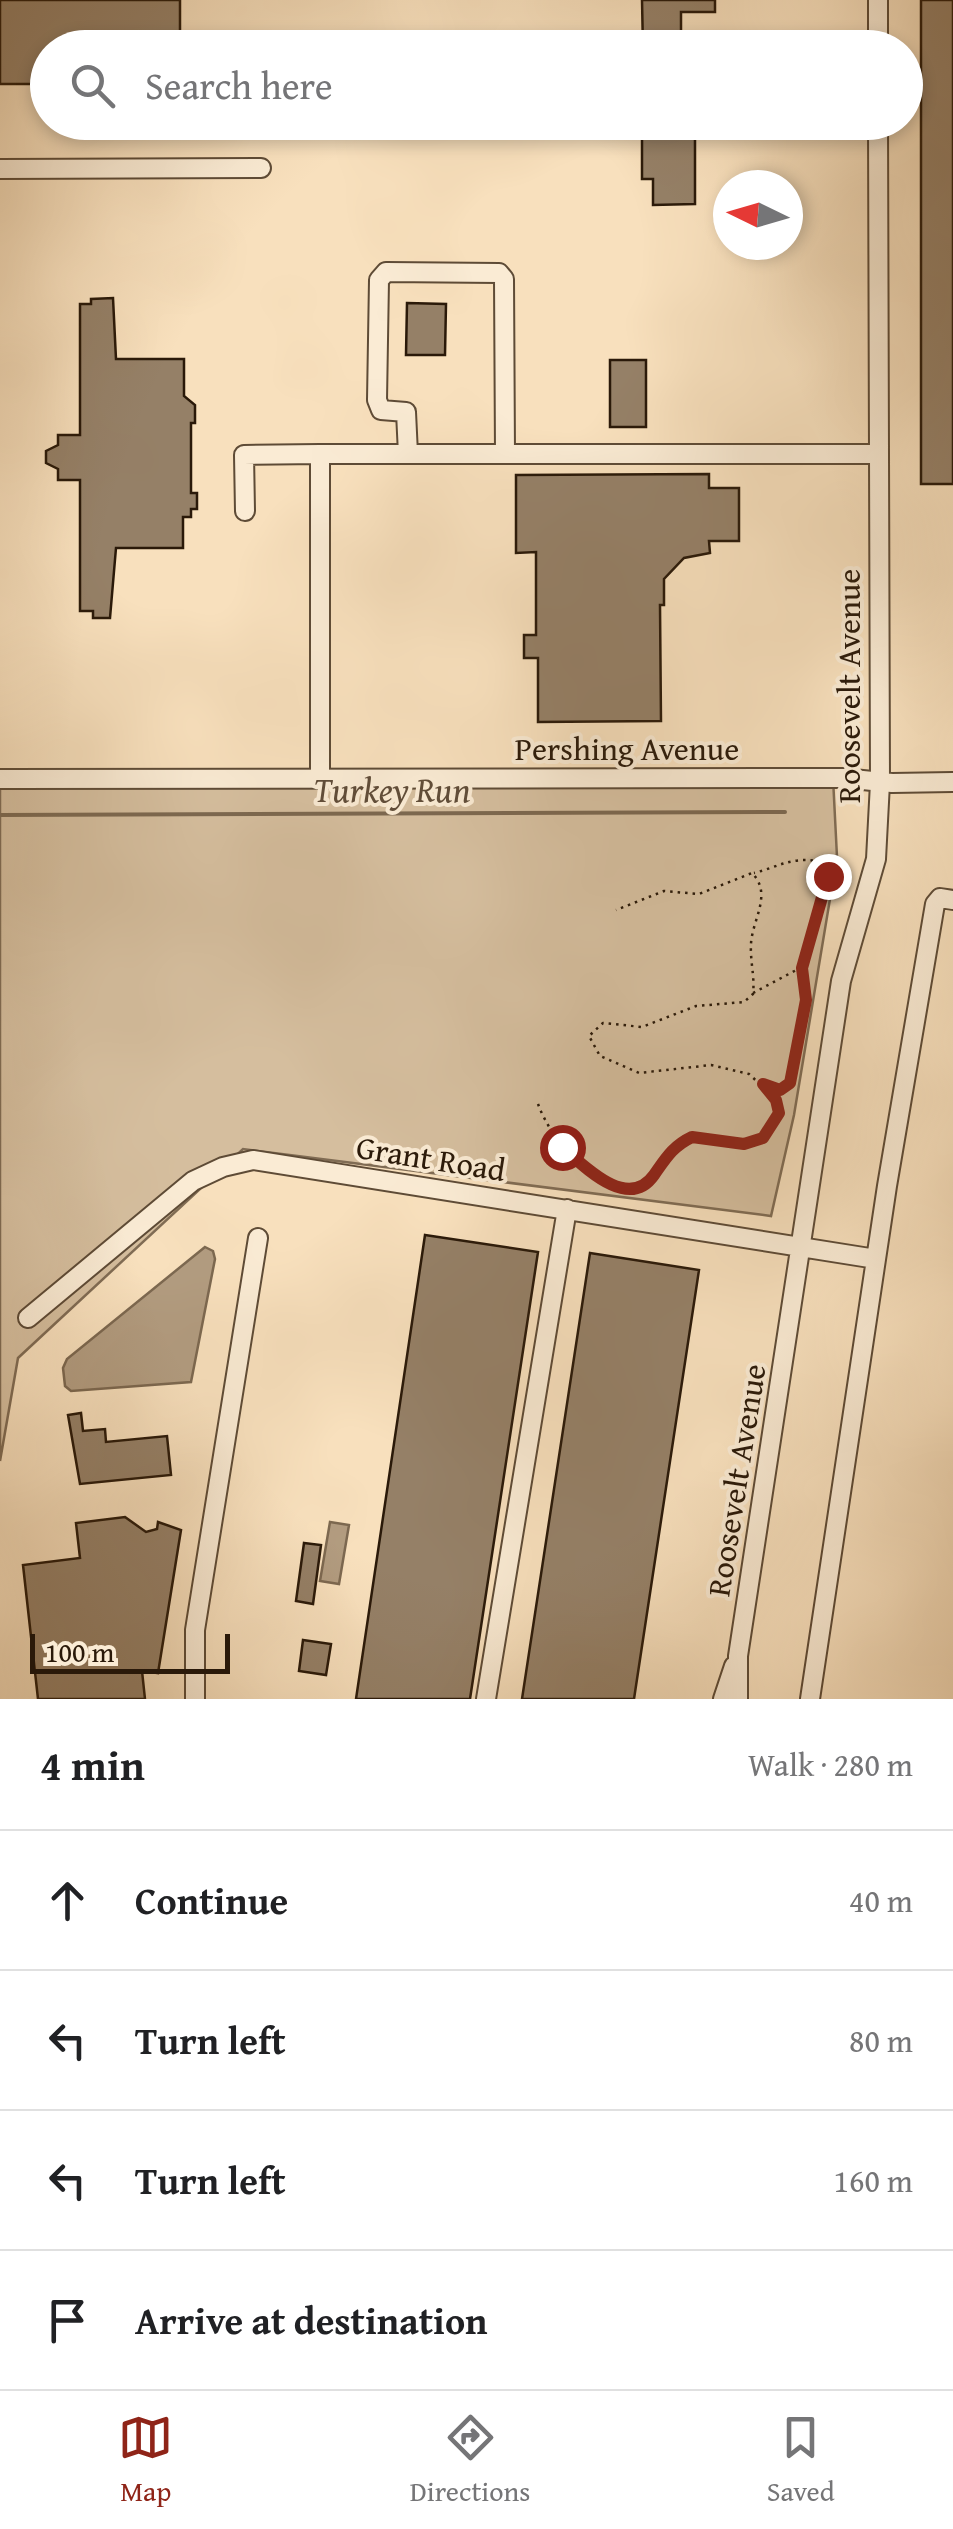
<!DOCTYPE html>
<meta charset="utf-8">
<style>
:root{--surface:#fff;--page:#f6f6f6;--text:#202124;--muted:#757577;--line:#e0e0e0;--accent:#8f2418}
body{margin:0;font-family:"Gentium Book Plus",serif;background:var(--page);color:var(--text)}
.compass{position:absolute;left:713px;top:170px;width:90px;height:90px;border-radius:50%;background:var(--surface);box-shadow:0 5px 15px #0003;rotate:275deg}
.scale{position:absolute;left:30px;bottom:25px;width:200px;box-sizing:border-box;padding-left:10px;border:5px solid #2a1909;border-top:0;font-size:28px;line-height:35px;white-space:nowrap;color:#2a1909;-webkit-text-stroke:8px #faebd4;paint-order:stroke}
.stop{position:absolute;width:30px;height:30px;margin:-22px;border:8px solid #8f2418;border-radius:50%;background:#fff}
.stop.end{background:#8f2418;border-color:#fff;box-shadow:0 2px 10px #0008}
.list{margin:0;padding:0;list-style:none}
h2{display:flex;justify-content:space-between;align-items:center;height:130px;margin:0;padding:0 40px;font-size:42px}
h2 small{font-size:32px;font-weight:400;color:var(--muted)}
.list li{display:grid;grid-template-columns:65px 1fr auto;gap:30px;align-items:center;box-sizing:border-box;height:140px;padding:0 40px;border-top:2px solid var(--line)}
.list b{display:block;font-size:38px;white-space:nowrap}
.list em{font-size:32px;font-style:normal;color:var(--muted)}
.icon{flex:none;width:55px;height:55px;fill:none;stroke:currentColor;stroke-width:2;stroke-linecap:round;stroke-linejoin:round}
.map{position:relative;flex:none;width:953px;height:1699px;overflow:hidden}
.search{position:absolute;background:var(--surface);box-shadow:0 5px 15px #0003;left:30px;right:30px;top:30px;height:110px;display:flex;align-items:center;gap:25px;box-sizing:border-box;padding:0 35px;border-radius:55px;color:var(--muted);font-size:38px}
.sheet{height:690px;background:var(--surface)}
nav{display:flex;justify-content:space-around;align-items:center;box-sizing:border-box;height:140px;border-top:2px solid var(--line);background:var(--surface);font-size:28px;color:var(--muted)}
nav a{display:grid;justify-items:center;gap:5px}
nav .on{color:var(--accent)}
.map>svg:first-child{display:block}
.green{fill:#d5be9e;stroke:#806c54;stroke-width:2.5}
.water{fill:#b29c80;stroke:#7c6850;stroke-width:2.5}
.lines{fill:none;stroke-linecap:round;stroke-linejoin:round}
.stream{stroke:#7c6850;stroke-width:4}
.building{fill:#958067;stroke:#2a1909;stroke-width:2.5}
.minor-casing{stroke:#5e4b36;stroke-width:22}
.path{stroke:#2a1909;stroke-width:2.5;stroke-dasharray:2.5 5;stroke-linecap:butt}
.minor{stroke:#faebd4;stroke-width:18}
.route{stroke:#8f2418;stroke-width:12}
.labels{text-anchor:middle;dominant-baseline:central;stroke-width:8;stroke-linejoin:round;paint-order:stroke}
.street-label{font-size:32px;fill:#2a1909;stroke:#faebd4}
.water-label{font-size:35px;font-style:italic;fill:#604d39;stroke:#faebd4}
</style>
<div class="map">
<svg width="953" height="1699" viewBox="0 0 953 1699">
<rect width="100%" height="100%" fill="#f8e0bd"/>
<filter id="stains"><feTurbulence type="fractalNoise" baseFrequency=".002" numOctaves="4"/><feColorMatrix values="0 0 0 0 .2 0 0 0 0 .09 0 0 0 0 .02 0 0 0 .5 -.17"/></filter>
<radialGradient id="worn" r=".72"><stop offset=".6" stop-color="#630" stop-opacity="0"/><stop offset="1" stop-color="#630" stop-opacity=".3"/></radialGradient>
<path class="green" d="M833,778L837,857L794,1115L771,1216L243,1149L18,1358L0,1461V779Z"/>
<path class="water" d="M205,1247L213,1251L215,1259L191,1382L71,1391L65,1386L63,1368L67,1359Z
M330,1522L349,1525L339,1584L320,1581Z"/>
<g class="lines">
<path class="stream" d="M0,815L785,812"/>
</g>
<path class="building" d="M0,0H180V48H48V84H0Z
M642,0H715V12H681V48H643Z
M921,0H953V484H921Z
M642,122H695V204L653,205V179H642Z
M113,298L116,359H184V396L195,405V423H191V493H197V509H191V517H183V548H116L110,618H93V611H80V480H58V469L46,463V451L58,445V435H80V304H91V299Z
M407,303L446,304L445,355H406Z
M610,360H646V427H610Z
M709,474V488H739V541H709L710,553L684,558L664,579V605H660L661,721L538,722V658H524V635H536V552L516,553V475Z
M425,1235L538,1252L470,1699H356Z
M590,1253L699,1270L634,1699H522Z
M81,1413L83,1431L105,1429L106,1442L167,1436L171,1475L80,1484L68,1415Z
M125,1517L146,1532L157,1529L158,1522L181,1530L158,1673L142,1671L145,1699H38L23,1565L80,1558L76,1523Z
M304,1543L321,1545L313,1604L296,1601Z
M303,1640L331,1644L326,1675L299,1671Z"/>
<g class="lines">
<defs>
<path id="minor" d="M878,0V48
M0,169L261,168
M408,454L406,412L381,410L377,400L379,280L386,272L499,273L504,279L505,454
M245,511L244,455L320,454
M0,779L843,778L892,783L953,782
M320,779V454H877
M28,1318L193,1181L223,1167L253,1160L876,1259
M195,1699V1630L258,1238
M486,1699L567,1209
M723,1699L734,1666
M738,1699V1656L841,981L876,859L880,783L878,122
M810,1699L887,1186L935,904L940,898L953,900"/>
</defs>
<use href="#minor" class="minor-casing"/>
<path class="path" d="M753,993L802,967L828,877L817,861C790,857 778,867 754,873
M763,1084L780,1090L790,1083L806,1000L802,969
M538,1104C553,1144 599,1200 646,1185L670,1151L692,1137L755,1143L773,1126L779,1113L777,1100L749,1074L711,1065L639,1073L600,1056L589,1036L603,1023L642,1027L696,1006L744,1002L753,994C755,977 750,961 751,944C752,920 773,894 752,873L699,894L664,891L616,910"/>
<use href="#minor" class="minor"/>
</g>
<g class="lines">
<path class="route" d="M562,1147C584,1166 628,1212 654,1175C666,1158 673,1146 692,1137L744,1144L763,1138L779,1113L776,1100L763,1084L780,1090L790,1083L806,1000L802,968L828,876"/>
</g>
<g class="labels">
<g class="street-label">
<text transform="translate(848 686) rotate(-90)">Roosevelt Avenue</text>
<text x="627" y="748">Pershing Avenue</text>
<text transform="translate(431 1158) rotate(9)">Grant Road</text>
<text transform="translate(736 1480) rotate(-81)">Roosevelt Avenue</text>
</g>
<g class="water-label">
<text x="392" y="789">Turkey Run</text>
</g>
</g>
<rect width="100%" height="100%" filter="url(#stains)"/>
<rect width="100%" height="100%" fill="url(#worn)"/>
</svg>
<svg class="compass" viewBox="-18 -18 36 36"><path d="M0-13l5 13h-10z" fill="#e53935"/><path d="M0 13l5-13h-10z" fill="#757577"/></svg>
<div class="scale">100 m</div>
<div class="stop" style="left:562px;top:1147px"></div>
<div class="stop end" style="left:828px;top:876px"></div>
<div class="search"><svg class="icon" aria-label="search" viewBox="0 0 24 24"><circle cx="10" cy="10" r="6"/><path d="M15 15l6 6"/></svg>Search here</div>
</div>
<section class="sheet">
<h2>4 min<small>Walk · 280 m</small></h2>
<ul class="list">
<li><svg class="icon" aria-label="ahead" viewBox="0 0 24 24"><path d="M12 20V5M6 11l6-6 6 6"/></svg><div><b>Continue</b></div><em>40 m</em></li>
<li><svg class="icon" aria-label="left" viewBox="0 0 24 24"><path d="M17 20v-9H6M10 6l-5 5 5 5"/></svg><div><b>Turn left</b></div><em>80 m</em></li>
<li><svg class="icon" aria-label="left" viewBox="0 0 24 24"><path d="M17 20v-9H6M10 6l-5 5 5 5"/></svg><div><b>Turn left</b></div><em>160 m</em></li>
<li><svg class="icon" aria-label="arrive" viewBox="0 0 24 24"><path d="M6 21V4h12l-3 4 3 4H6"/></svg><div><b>Arrive at destination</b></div></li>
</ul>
</section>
<nav>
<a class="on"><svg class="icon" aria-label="map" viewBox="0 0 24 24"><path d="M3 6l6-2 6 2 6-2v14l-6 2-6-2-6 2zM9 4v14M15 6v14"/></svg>Map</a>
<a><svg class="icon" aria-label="directions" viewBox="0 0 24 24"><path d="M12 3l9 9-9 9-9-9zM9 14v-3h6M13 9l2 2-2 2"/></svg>Directions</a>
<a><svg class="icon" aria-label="saved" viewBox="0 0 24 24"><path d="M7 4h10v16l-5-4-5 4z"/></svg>Saved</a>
</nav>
